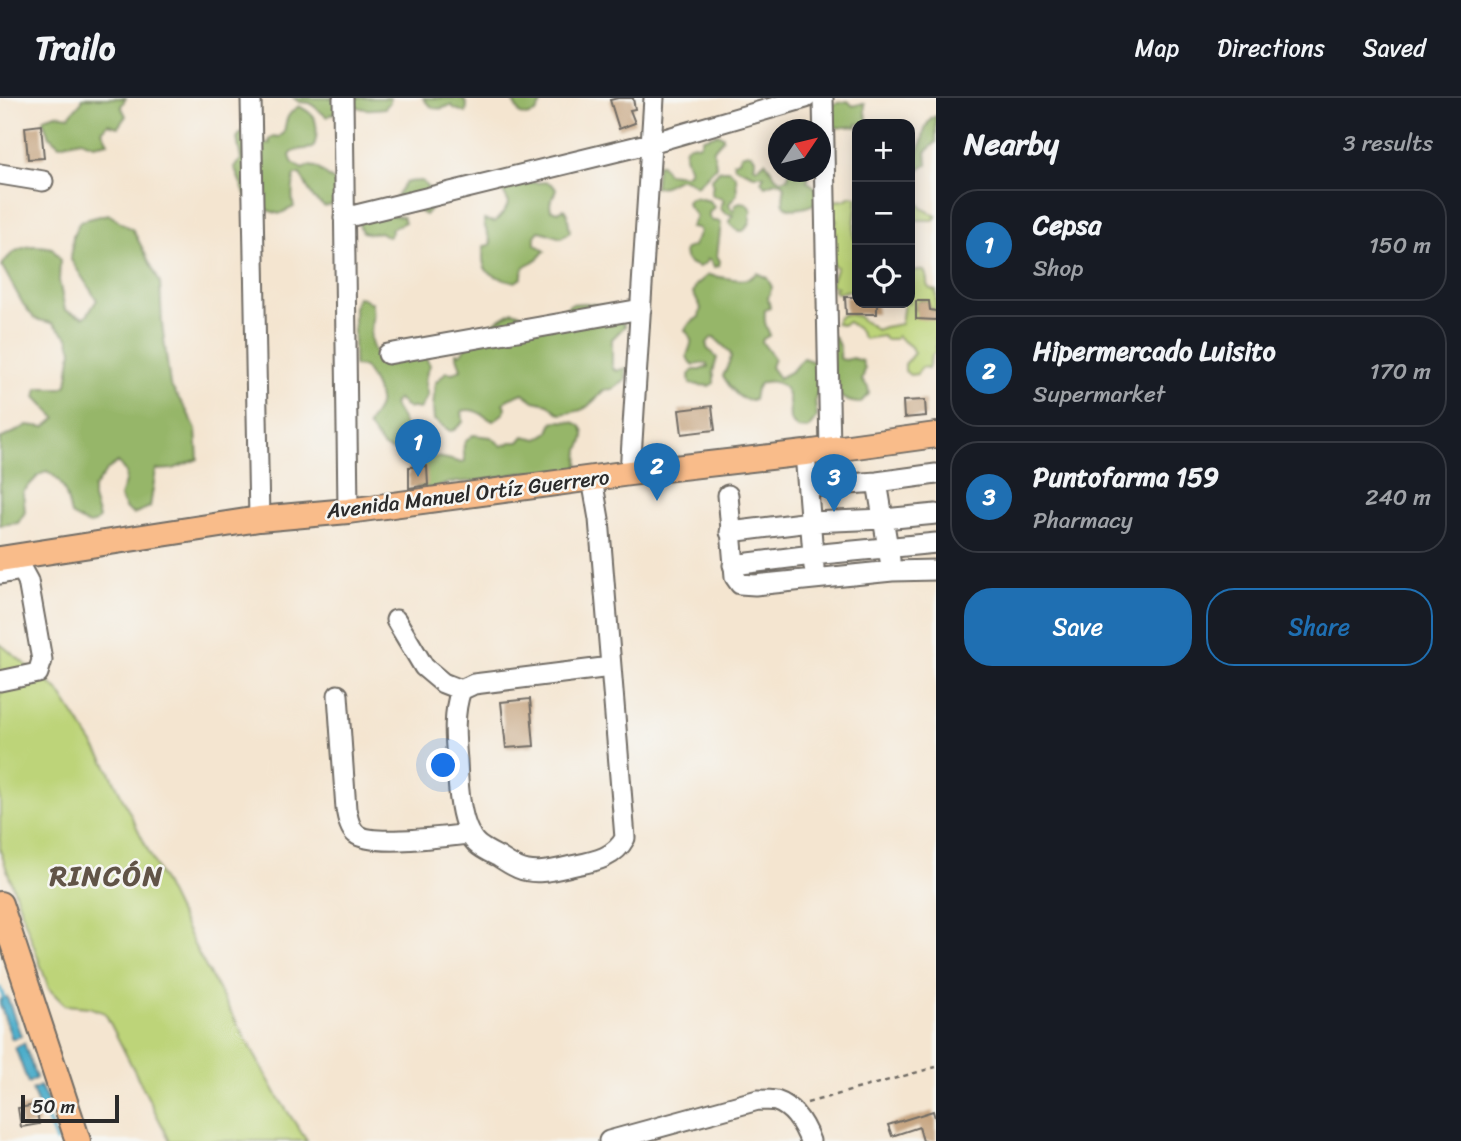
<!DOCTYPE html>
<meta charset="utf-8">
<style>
:root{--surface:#171b24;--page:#242831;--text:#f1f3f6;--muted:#9ea1a6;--line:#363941;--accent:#1f6fb2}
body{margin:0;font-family:Sriracha,sans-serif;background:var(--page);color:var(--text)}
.controls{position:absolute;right:21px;top:21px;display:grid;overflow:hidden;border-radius:14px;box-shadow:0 4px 18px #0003}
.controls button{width:63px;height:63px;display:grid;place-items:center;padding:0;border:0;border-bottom:2px solid var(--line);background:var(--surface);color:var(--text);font:35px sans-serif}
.compass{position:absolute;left:768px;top:21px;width:63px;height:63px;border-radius:50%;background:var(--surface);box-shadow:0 4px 18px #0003;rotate:55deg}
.scale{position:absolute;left:21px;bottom:18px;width:98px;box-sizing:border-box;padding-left:7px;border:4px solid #2b2b2b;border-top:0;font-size:19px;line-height:24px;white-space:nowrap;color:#2b2b2b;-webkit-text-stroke:5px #f6f6f2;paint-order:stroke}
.you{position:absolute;left:444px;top:668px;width:24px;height:24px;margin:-18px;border:5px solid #fff;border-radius:50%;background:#1a73e8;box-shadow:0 0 0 10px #1a73e833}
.badge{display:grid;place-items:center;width:46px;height:46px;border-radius:50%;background:var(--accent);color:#fff;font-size:23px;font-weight:700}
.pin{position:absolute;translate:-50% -58px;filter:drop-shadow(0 2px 4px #0008)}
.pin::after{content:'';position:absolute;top:37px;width:24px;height:21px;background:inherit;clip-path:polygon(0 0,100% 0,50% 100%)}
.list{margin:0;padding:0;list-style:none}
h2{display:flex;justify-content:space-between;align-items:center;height:91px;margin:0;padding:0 28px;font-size:30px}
h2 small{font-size:23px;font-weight:400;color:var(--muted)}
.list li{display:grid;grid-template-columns:46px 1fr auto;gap:21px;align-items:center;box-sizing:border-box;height:112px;margin:0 14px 14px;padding:0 14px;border:2px solid var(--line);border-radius:28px}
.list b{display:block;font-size:26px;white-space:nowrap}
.list p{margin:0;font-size:23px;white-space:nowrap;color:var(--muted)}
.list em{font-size:23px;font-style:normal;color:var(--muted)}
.actions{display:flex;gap:14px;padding:21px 28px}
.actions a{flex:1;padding:16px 0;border:2px solid var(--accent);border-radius:28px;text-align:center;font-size:24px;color:var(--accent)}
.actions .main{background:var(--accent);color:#fff}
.icon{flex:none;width:38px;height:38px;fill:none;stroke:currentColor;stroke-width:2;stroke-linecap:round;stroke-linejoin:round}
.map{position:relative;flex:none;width:936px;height:1043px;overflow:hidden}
header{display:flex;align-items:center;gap:42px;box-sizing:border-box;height:98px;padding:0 35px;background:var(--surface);border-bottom:2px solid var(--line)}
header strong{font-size:33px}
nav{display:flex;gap:38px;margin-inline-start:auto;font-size:24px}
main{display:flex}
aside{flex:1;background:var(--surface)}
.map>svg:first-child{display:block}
.green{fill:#bdd479;stroke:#748052;stroke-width:2}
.forest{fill:#96b669;stroke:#60704a;stroke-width:2}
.water{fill:#4cadcb;stroke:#3c6c7b;stroke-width:2}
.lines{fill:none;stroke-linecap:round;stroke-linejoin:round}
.stream{stroke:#4cadcb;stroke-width:3.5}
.building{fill:#c4a17c}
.minor-casing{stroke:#716c65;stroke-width:23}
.major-casing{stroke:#716c65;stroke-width:28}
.path{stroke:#716c65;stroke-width:2.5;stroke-dasharray:5 5;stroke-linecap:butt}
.minor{stroke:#fff;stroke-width:19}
.major{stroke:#f9bc8a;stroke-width:24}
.labels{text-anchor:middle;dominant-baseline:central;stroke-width:5;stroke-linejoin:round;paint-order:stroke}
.street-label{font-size:21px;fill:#2b2b2b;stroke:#f6f6f2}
.district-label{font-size:28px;font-weight:bold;letter-spacing:2px;fill:#615447;stroke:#f6f6f2}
</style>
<header>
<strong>Trailo</strong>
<nav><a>Map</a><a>Directions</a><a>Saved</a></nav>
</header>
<main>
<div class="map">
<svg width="936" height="1043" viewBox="0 0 936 1043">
<rect width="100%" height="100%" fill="#f6f6f2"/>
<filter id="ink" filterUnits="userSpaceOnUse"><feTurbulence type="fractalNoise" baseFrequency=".0143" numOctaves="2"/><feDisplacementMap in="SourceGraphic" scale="14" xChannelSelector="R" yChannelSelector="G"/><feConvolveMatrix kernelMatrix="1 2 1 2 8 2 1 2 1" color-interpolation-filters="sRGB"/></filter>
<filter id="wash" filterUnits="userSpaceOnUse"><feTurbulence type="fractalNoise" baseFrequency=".00686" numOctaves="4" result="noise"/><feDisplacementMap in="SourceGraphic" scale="28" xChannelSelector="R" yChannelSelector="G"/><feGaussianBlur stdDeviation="1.57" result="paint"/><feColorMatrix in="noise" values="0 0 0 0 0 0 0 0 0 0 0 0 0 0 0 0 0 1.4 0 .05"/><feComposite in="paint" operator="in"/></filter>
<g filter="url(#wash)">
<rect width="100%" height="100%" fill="#f4e5d0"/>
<path class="green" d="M913,97L922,110L936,118L934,122H910V99Z
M851,98L857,99C857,113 853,126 854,140L857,139V169L853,179L857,191L837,195L833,192L837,189L830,187L837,169L833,168L829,135L837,123L832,118L831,103L844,102Z
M917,172L924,173C931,183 921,188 936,193V213L932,212L927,203L921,202L917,204L915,212L936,222V254L932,257L928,270L922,269L917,276L910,277L905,273V266L914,255L911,249L897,238L895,241H885L883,238L864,241L858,231L848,224L842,227L836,225L838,220L844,216L858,218C863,225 871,225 876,232L884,229L901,226L904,205H910V175Z
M0,546L58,592L107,668L199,857L278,999L307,1043H170L105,915L89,909L65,907L49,891L0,752Z"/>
<path class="forest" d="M82,0H126L121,8L126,18L118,29L108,26L102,33L108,44L94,47L81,42L59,47L49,38L43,23L44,20L56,16L69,18L82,3Z
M294,0H336V14L327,19L310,5L299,4Z
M350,0H390V4L385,10C372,11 356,15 350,0Z
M423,0H463L467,7L466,15L455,11L451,7C439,13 431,12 423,0Z
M511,0H544L536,15L526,18L520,16Z
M848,3L853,8L860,6H865V15L869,26H857V29C849,27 841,31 832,29L828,7Z
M299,8C304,11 311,14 314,20C318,28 317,42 313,50C304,52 296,49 290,57C292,66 294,67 303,71L308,68L316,69L344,91L335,106L325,109L314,101L300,76L295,77C293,86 291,100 294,109L279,116L258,109L246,98L234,69L241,62L237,40L246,28L258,23L262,29L260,35L265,46L270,45L269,42L273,38L279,39L284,35C286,21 287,16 299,8Z
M936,18V44L926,54L927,67L918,72H910V58L914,59C927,47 919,26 936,18Z
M717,36L723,38V41C708,57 715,50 716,68C711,73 701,85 696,88C675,70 674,91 655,89L657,66H661L667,75L685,77L690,73C688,64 682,58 687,48L694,46L698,47L701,45L703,40Z
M748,55C756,57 756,61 754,68L757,70L765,63L776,79L781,82L788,80L789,74H810L807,83L817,91V104C810,109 789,115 784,106C782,102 784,94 785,88L782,85L775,84L765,88L761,83L764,78L762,77H754L735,69L733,64L739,62L741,57Z
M724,72H729L736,78L737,96L729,106L731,111L734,112L736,106L740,104L746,105L752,113L750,116C750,125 751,127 743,133C736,134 732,129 729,123L733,117L725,115L720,110L724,102L720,99H715L711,95L713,88L711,82L719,73Z
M422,83L430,92L435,105L425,117L396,100C405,82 403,84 422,83Z
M528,83C539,89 547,78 556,91C554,101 548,100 551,112L558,114L564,111L567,114L570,134L561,140C554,138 546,134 539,133L535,138V146L545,153C542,155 540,159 537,161C527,169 522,163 522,180L515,184C491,177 479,177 484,148L489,147L491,145L484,126V122L495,124L504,114L509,105L502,92L501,84Z
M693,99L710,103L714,109L709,115V119L712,123H717L721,125L717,158L720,163L719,168L714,169L710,161H707V164L699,169C689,165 684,164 684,152L693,148L700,134L698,130L691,129L696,118L688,108L687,103Z
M108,116L133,132L160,185L162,226L170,287L187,313L196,332L198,361L173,371L156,372L150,409L133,416L125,410L120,399L125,384L126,375L118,364L107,372L93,391V401L99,420L96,424L89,427L71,417C66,396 66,385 47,373L38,378L23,394L25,414L18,425L0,427V341L19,332L27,327L45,329L56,320L36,299L38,290H62L67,287L72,252L68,239L52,225L35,221L23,206L2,168C13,148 31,145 52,150L60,161L59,183L65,212L83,219L87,217L97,202L71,162L73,138L80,123Z
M387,116L403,119L405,124L391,131L392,134L388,139L380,134L370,136L362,134L358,124Z
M757,175L767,180L772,189L768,200L770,210L765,212C764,223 765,228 770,237L763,241L762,244L774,260L771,269L779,280L792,273L803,260L817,265C823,248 814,251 833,238C839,245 841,251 840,261L846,262L852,260L862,263L865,271L862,283L868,289L869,296L860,305C846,306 836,294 824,288C811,297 816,306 817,319L808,331L797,330L790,322C789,313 791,301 786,292C781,283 761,279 756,291C755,294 755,298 754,302C738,304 731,290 723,278C736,252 733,258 714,239L711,240L707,245V250L717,260L713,274L714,278V285L709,288L690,286L689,277L693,272H700L708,269L706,265L694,267L689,263L687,258C691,245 695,243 685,232L690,225L699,219L701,210L693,195L696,187L708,177C716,178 743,184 748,181C751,180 754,177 757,175Z
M357,199L363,200L369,204H371C377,224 363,237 377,257H380L416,245L430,267C425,278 423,285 428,297L420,311L406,309L398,301L393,306L403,323L409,342L403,355L388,351L383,348L368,328C370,320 377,315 379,307C381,297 370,277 364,269L354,268V209Z
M585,205L609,209L625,228L612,241V269L616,273L626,270V282L613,291L604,292C586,311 587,313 560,316L548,306L534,303L523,295L508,301L504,305L506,309L504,315L493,323C482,317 474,309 462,313L463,324L454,332L450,333L434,322L433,309L435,285L446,274L453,275L461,271L456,255L461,256C471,240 496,222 513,213L537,222H550L571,206Z
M556,323C565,323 583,322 584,336C585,341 581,347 579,352C578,358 579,363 578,369C569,375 554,381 544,378C537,377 532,374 526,374L484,382L448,385L433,391L416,389L409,378C421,353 440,358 462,365L465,363C463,348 461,346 473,337L491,339L502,348L508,346L510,344H519L524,338L538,341L549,334L553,324Z"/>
<path class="water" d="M7,899L21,938L12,941L0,906V902Z
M24,945L36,980L28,985L15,949Z
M40,988L50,1008L40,1011L32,992Z"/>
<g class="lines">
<path class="stream" d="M0,890L5,903
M42,1006L56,1043"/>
</g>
<g id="blocks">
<path class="building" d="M618,0H633L635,11L630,12L635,25L619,31L610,2Z
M41,27L44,60L28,61L25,29Z
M845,199H857V205H877V216H846Z
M916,203H929L930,212L936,213V222L916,221Z
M925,302L926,318L904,320L903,303Z
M712,308L715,332L682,336L679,312Z
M427,368L428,387L409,390V369Z
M530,601L534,648L506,650L501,604Z
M36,1007L39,1026L21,1029L18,1010Z
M933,1013L936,1023V1043H923L919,1029L892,1038L888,1027Z"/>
</g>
</g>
<g filter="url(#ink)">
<use href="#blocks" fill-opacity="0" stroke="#716c65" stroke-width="2"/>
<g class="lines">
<defs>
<path id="minor" d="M251,0L259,421
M343,0L348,413
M823,0L830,352
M0,76L43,83
M344,120L651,45L806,0
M388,256L641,211
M805,355L814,469
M630,375L654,0
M592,381L599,421L625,740C615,759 597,763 576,767C557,771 536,778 518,770C511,767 505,763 499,759C491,755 482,751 476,745C459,727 458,685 457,662C455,640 453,614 461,592L474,586L611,569
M877,384L890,462
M808,389L877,384L936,376
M728,397L735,479L740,486L755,487L892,473L936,472
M730,434L810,424L884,421L936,416
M733,467L812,457L936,445
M0,476L22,472L28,483L42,562L38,575L0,583
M396,522L424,569L443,585L461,592
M338,597L346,711C348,720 349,730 356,736C372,749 448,738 470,736
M609,1043L758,1002C764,1002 771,1002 776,1003C794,1009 804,1027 810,1043"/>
<path id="major" d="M0,461L259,421L348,413L630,375L805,355L936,337
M0,806L78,1043"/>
</defs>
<use href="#minor" class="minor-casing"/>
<use href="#major" class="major-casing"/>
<path class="path" d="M807,1005L936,969"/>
<use href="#minor" class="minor"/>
<use href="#major" class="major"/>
</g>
</g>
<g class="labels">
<g class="street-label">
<text transform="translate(468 396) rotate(-7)">Avenida Manuel Ortíz Guerrero</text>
</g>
<g class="district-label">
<text x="107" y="777">RINCÓN</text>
</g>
</g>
</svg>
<div class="controls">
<button>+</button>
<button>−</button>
<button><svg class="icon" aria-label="locate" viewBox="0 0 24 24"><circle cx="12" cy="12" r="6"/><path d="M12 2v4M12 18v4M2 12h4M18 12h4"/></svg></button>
</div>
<svg class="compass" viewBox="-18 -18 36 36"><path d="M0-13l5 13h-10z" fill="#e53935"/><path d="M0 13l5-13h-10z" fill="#9ea1a6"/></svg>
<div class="scale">50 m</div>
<div class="you"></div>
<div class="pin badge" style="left:418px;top:379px">1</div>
<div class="pin badge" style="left:657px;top:403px">2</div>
<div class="pin badge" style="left:834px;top:414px">3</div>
</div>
<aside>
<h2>Nearby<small>3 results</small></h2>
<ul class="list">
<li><span class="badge">1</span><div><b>Cepsa</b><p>Shop</p></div><em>150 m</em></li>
<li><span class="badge">2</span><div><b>Hipermercado Luisito</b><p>Supermarket</p></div><em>170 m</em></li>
<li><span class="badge">3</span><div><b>Puntofarma 159</b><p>Pharmacy</p></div><em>240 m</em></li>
</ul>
<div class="actions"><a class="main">Save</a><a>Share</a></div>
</aside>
</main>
